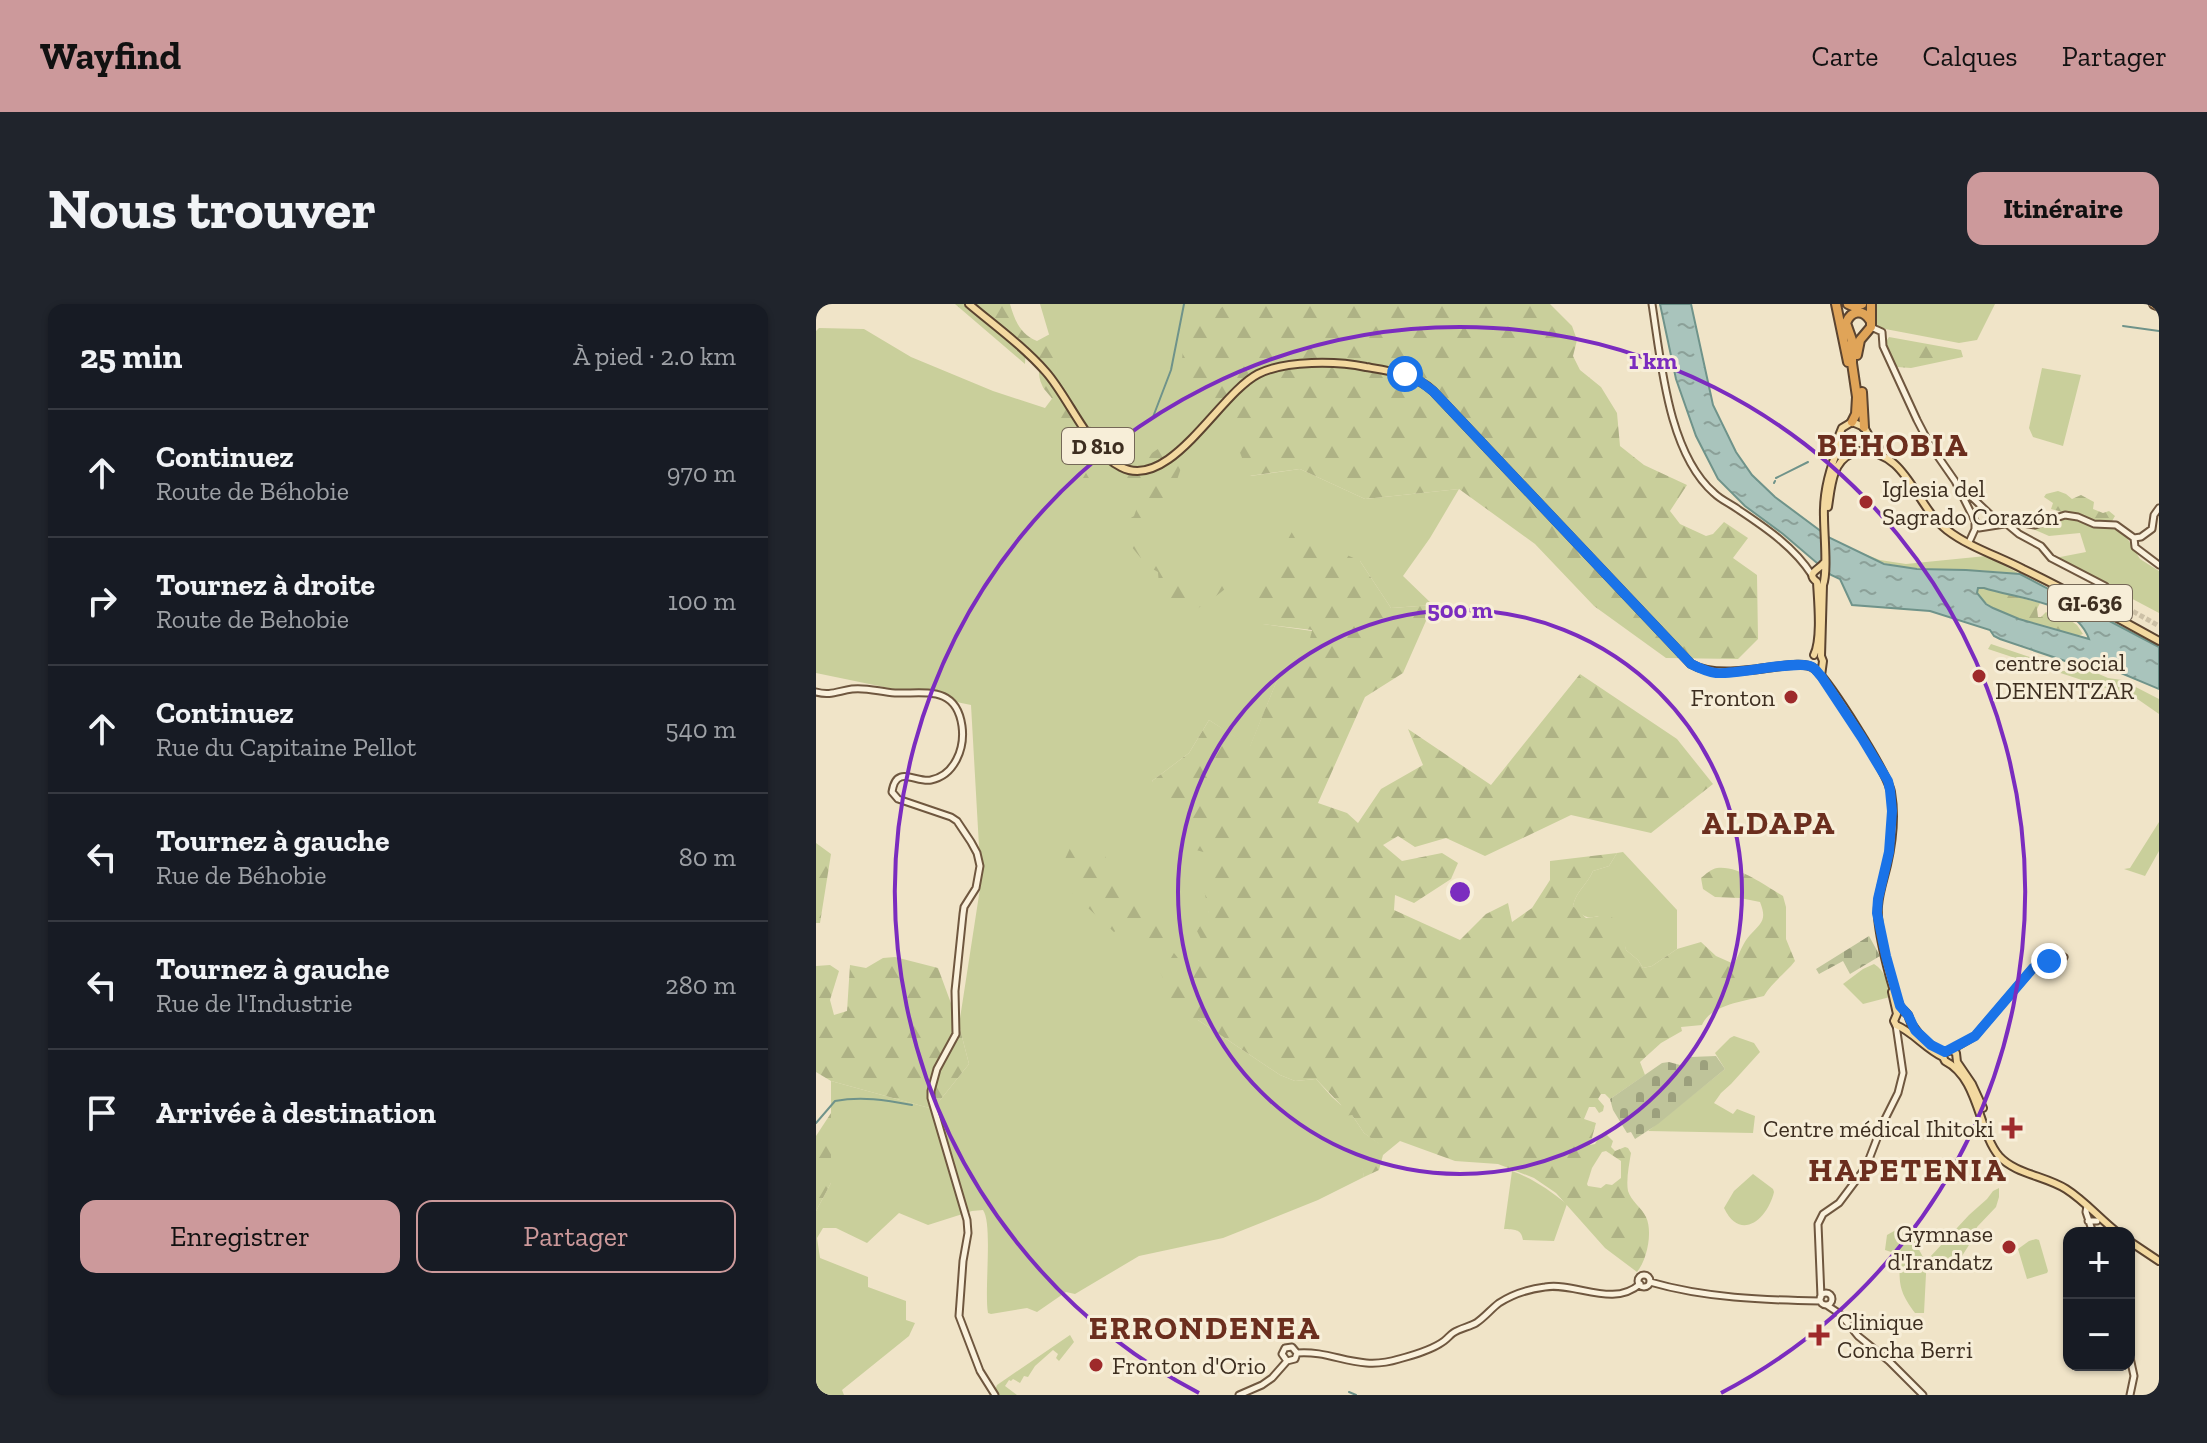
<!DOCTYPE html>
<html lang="fr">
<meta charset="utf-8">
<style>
:root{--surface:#171b24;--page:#20242c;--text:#f1f3f6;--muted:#9ea1a6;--line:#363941;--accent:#cc999b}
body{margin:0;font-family:"Zilla Slab",serif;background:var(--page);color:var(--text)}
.controls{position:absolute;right:24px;bottom:24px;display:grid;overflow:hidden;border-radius:16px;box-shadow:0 2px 6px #0004}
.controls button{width:72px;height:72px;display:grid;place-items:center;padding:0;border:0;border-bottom:2px solid var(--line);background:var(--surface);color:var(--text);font:40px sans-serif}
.stop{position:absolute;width:24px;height:24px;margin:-18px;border:6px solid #1a73e8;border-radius:50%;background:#fff}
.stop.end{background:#1a73e8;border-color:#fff;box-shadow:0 2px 8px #0008}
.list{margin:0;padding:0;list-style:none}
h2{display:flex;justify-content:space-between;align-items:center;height:104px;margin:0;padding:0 32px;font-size:34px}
h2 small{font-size:26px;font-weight:400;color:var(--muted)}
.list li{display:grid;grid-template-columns:52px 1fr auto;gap:24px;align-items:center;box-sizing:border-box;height:128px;padding:0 32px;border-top:2px solid var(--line)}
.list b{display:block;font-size:30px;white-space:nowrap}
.list p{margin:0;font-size:26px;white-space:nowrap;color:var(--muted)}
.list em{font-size:26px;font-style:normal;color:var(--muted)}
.actions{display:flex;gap:16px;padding:24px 32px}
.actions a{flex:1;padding:18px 0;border:2px solid var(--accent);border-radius:16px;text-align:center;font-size:28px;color:var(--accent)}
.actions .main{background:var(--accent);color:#111}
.icon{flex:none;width:44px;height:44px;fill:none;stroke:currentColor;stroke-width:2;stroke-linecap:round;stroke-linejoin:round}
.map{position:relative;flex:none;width:1343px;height:1091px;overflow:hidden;border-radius:16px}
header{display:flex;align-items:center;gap:48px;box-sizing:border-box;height:112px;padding:0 40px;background:var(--accent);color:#111}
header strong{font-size:38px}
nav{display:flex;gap:44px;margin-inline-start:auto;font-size:28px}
.intro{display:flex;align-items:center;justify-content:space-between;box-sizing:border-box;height:192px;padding:0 48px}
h1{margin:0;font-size:56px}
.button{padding:20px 36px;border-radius:16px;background:var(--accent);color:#111;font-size:28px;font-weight:700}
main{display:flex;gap:48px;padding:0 48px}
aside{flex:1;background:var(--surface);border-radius:16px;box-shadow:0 2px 6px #0004}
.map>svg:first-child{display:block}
.green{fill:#c9cf9b}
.forest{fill:url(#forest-firs);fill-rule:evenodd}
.cemetery{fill:url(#cemetery-stones)}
.water{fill:url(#water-ripples);stroke:#6f938a;stroke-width:2;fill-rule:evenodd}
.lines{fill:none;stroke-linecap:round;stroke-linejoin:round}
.stream{stroke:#6f938a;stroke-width:2}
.secondary-tunnel{stroke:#ccc0a6;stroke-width:5;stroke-dasharray:5 2.5;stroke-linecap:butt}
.secondary-casing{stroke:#6f573f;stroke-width:9}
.primary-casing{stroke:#5b4430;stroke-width:10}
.highway-casing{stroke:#5b4430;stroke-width:12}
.secondary{stroke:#faf1dc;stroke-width:5}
.primary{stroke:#f3d9a0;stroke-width:6}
.highway{stroke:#e0a458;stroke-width:8}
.route{stroke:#1a73e8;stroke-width:10}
.ring{fill:none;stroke:#7b2cbf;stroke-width:4}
.poi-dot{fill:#9e2a2b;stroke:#f7eed8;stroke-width:3}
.labels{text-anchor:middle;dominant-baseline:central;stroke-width:6;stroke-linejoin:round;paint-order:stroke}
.shield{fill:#f7eed8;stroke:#756857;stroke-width:2}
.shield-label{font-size:22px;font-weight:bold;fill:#3d2e20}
.poi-label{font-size:24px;fill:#3d2e20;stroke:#f7eed8;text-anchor:start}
.district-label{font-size:32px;font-weight:bold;letter-spacing:2px;fill:#6b2e1e;stroke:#f7eed8}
.centre{fill:#7b2cbf;stroke:#f7eed8;stroke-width:4}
.ring-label{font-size:24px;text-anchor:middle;font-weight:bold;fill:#7b2cbf;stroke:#f7eed8;stroke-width:6;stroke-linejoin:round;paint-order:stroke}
</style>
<header>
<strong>Wayfind</strong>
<nav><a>Carte</a><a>Calques</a><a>Partager</a></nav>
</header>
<div class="intro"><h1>Nous trouver</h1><a class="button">Itinéraire</a></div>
<main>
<aside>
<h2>25 min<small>À pied · 2.0 km</small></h2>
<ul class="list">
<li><svg class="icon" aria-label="ahead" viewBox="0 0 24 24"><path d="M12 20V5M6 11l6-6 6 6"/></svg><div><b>Continuez</b><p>Route de Béhobie</p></div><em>970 m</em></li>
<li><svg class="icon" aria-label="right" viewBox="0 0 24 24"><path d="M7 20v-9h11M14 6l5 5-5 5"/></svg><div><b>Tournez à droite</b><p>Route de Behobie</p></div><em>100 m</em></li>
<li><svg class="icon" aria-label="ahead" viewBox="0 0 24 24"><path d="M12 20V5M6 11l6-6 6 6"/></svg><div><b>Continuez</b><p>Rue du Capitaine Pellot</p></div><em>540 m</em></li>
<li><svg class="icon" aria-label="left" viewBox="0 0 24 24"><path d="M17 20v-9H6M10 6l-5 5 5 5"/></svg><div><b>Tournez à gauche</b><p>Rue de Béhobie</p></div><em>80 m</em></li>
<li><svg class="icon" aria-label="left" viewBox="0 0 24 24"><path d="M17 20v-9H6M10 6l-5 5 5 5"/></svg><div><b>Tournez à gauche</b><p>Rue de l'Industrie</p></div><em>280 m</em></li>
<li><svg class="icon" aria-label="arrive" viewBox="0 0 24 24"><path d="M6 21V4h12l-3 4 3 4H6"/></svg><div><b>Arrivée à destination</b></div></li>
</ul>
<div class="actions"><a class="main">Enregistrer</a><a>Partager</a></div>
</aside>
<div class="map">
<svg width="1343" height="1091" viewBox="0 0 1343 1091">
<defs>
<pattern id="forest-firs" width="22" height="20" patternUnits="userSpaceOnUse" patternTransform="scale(2)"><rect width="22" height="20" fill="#c9cf9b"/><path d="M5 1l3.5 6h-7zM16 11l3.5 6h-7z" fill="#aeb285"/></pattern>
<pattern id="cemetery-stones" width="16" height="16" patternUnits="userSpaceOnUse" patternTransform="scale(2)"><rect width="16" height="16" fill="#bfc49a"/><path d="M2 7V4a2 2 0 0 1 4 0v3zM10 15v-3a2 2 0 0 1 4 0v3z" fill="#9ca07d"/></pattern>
<pattern id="water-ripples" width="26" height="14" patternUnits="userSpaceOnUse" patternTransform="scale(2)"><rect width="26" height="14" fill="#a9c4bc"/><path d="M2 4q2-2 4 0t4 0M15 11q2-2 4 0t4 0" fill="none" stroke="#8ba098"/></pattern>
</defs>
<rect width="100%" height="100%" fill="#f0e4c8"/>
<path class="green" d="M224,0H580L434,172L484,165L549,195L643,185L614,234L587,272L617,301L575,304L544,257L447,320L496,327L494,339L464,369L434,443L393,416L373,449L336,477L414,554L393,607L387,639L382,716L464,771L479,777L500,775L516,793L536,811L548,829L564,840L553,857L546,860L548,873L502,896L407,934L323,952L259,990L250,988L221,1008L211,1004L175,1010L172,1009C168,986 177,920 167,906L156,907L112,921L83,909L51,939L20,924H7L1,934L4,954L52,973V983L90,997V1016L99,1019L93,1032L26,1086L28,1091H0V907L15,879V777L117,805L153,760L143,721L165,578L155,401L0,369V27L3,24L48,25L95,53L177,87L229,104L241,88L240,54Z
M1057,0H1179L1161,36L1143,39L1064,24L1057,16Z
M1226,64L1265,71L1247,142L1217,133L1213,124Z
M1255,214L1279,224H1299L1308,229L1324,255L1343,267V309L1239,254L1270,248L1264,229L1233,232L1217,225L1242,216Z
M1033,244L1064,256L1090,260L1170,252L1204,270C1185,268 1167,266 1148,266C1103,264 1074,267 1033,244Z
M1175,340L1225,357L1246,367H1276L1292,374L1306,376L1343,395V410L1320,394L1172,345Z
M1343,518V547L1329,572L1308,565L1314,564Z
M807,548L861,606V645L836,662L827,664L822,656L810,646L807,634L782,612C770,616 765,611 757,602C760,587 771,581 777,567L793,562L801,549Z
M1058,660C1069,666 1073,681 1074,693L1047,700L1027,680L1047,665Z
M918,732L938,739L944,748L915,780L905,789L898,799L917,810L921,805L939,812L937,829L832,827L909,765L899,749L914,734Z
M696,867C718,875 733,886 751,900L738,937L707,936C705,924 698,926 688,925Z
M937,870L957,885L958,888C952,914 925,939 908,904L918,887Z
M1183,884V893L1180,903L1161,923L1158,933L1141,960L1135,963H1118L1114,953L1153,911L1171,895L1177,887Z
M1087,922L1091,923L1108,955L1110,970L1108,1009H1099C1082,986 1083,979 1084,951L1069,946L1071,931Z
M1220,935L1223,936L1232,967L1231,969L1211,975L1202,945L1213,937Z
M254,1031L258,1038L243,1057L240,1054L242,1050L237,1046L219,1062L212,1073L208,1072L204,1079L197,1075L195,1077L193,1076L189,1082L201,1091H183L179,1086L181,1081Z"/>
<path class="forest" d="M139,0H194C199,17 204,30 221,37L234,30L240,47L242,75L299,144C320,160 328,156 347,141L351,145V152L358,160H363L365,164L356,191L328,225L329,233L344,250L366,283H372L381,288L389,285L396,276L403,279L407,276V270L412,264L418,263L421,271C413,287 388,298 374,311H359L351,331L348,329L349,317L340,295L343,282L342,268C324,259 308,230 294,214L297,209L310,217L318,212L321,204C312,181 298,184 289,169L291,163L305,164L306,160L280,133C268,134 261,128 252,122C252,139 262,144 277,150L274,157L265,160L274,176L295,201L292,208C267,195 246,149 240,122C238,114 240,104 237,97C235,91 228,87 226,81C222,74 223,64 223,56L210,41L209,60Z
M410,0H734L756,22L761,36L757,52L764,66L785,83L801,109L804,142L828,161L871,181L854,207L864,220L890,232L897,230L908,218L932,234L917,254L941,271L942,335L922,355L850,354L778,302L719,240L643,185L549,195L484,165L433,172L408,107L382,82L366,56L368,33Z
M1073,33L1145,46L1147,53L1095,64L1081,63L1069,39Z
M1242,187L1250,190L1256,195L1265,191L1278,198L1277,205L1287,209L1293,207L1299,212L1296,217L1282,218L1254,208L1250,209L1235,205L1237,199L1228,193L1230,190Z
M477,226L544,257L575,304L617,301L587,369L549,393L502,499L531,509L542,519L565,485L607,461L592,425L675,481L764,370L861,435L897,480L835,529L755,511L669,552L630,534L599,543L582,532L567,541L586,557L626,549L642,559L635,575L598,599L579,591L578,606L644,636L670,610L692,599L696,618L716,604L734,576V557L801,549L793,562L777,567C771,581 760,587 757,602L770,614C777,614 784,611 791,612C807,615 808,633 810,646L822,656L827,664L836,662L861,645L885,638L900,652L918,660C923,651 927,638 934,631C946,618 951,616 944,598L924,594L899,593L887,585L885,574C890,570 895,565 901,564C922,561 950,582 967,592L970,603V635L979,657C970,669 956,678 948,692C929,697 894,701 886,721L865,723L866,727L845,739L824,758L829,771L794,795L789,790H785L782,795L788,802L787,807L783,809L779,803H773L768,815L780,819L774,841L779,840L782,835L790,830L797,837L795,843L799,847L809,843L812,844L815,849C813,861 810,876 812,887C815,897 826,904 830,913C837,928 831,956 821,968L789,944L740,889L718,874L682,860L639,857L584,837L567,851L563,866L548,873L545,859L553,857L555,848L563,840L548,829L536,811L527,812L525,801L500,775L479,777L464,771L382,716L347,713L356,690C341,667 335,636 312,618L298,628L257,590L256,582L259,566L251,560L249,555L256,540C270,536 278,542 290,550L287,571C297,581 310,592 322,599C340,609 345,600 359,622L351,640L365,658L366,662L375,642L387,639L381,627L393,607L386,578L413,555L380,546L336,477L373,449L393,416L434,442L464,369L493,339L496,326L446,320L442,290ZM790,847L805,857V874L796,881L790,880L785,884L772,882L771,880L776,864L786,848Z
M1162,284H1168L1224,299L1221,305L1222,313H1225L1230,308L1234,311L1244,309L1261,321L1267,330L1261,332C1227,322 1183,317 1160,289Z
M0,539L15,550L4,619H0Z
M79,653L122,664L143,721L153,760L117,805L15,777L0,768V662L14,661L23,667L14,696L18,711L31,707L34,661L50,664L67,654Z
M15,809V879L0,907V832Z"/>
<path class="cemetery" d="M1053,632L1064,652L1034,670L1027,657L1003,670L1000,665Z
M900,752L909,765L842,820L819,835L815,828L811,829L797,806L794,795L846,759L853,758L864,761L875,753Z"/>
<path class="water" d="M844,0H875L897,101L920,148L936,171L959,193L1014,234L1068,260L1101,265L1150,266L1204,270L1343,343V385L1293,364L1273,359L1252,358L1184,335L1178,332L1174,326L1114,307L1036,301L1024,275L1015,271L967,230L929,202L902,175L880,132L860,75ZM1162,284H1168C1201,295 1260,297 1273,335L1203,315L1177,304L1170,300L1161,289Z"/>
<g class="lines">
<path class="stream" d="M1307,22L1343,27
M337,113L355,66L368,0
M960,174L992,158
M958,179L959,177
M0,819L19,797C45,792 70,796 96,801
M533,1088L540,1091"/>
<path class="secondary-tunnel" d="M1304,300L1343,322"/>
<defs>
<path id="secondary" d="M836,0C845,57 852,149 898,189C905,196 915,200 923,206C950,224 978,243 996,271
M1055,23L1066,28L1067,42L1101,116L1114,141L1139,177L1159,217V225L1154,236
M1144,182L1180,216L1191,220L1203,230L1225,242L1235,254L1289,282L1304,300
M1160,221L1163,224L1201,218L1219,221L1249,211L1262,213L1278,220L1300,221L1318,234L1325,233L1336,225L1338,211L1343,204
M1318,234L1319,243L1343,261
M0,388C14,392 22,387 36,385C50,383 64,388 79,389C109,390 140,381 146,422C149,444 139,471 115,476C100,479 80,460 76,488L82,495L135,513L141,517L155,538L161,549L164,562L160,584L148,603L147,610L139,687L140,730L121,765L115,787V794L151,916L152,929L147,957L143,1012L164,1067L179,1091
M1135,746L1159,732L1217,664L1231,654L1243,650L1248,653L1245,659L1233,657L1221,661
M1271,902L1270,908L1277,929
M1272,917H1281
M822 977a6 6 0 1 1 12 0a6 6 0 1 1-12 0Z
M834,978C889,994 947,996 1004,997
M1004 995a6 6 0 1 1 12 0a6 6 0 1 1-12 0Z
M1005,993L1002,920L1007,910L1023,899L1050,863L1067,819L1082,789L1087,769L1080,721
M1012,1002L1024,1010L1042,1032L1073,1057L1107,1091
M1313,1049L1318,1072L1314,1091
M471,1057L466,1050L469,1044L476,1043L481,1049
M423,1091L446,1081L456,1074L471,1057L479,1055L481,1049C518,1046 541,1068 583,1055C598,1051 616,1046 628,1037C632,1034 634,1031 637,1029C644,1024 653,1023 660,1019C669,1013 675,1005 683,999C697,990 713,985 729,983C760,978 797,1004 824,980"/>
<path id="primary" d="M153,0C179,22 207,42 230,68C253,94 274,148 305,163C354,188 403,90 442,70C470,56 521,57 550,63C574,67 599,70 617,87L875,360C911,381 983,350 999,365C1015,380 1071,468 1075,488C1079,511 1076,539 1071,561C1068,574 1063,588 1062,602C1060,623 1075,683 1084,702C1086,706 1090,708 1092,711C1094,715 1094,719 1097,722C1104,733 1116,745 1129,748
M1044,147C1092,147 1098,201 1131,226C1153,243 1182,252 1207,265C1253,287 1298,312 1343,337
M1038,149L1027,145L1022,134L1026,124L1036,118L1048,123L1056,137L1067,148
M1012,203C1015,184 1016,158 1035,150
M998,351C1006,335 1002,297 1001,278C989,269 1003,266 1008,259
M1005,372L1007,357L1005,352L1007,281C1012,269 1008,230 1008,213C1007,188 1014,163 1024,140
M1076,688L1081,710L1078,717L1080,721C1097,728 1110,745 1127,753L1129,757C1163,774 1162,827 1183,852C1199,870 1230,872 1250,885C1269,897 1284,915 1302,929
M1128,749L1135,746L1140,749L1141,758L1156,780L1167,804
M1313,937L1343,957"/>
<path id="highway" d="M1020,0L1032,58
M1032,0L1039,3L1046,0
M1338,0L1343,2
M1041,51L1044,36L1055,23V0
M1046,88L1048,123
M1036,118L1040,110L1041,93L1036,59V36L1030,19C1035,6 1047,5 1054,16"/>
</defs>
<use href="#secondary" class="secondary-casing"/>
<use href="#primary" class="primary-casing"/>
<use href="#highway" class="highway-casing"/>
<use href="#secondary" class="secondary"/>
<use href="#primary" class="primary"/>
<use href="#highway" class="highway"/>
</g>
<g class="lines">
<path class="route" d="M589,70L601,75L617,87L875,360C883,364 891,368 900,369C920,371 984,355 996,363C1000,365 1002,369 1005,372L1046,434L1072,477L1074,486L1076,507L1073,548L1062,595L1061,609L1070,652L1084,702L1092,711L1099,726L1115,741L1129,748L1159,732L1217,664L1233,657"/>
</g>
<g class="ring">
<circle cx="644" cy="588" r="282"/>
<path d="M383 1089A565 565 0 1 1 905 1089"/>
</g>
<g class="poi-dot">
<circle cx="1050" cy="198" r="8"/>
<circle cx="1163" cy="372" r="8"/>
<circle cx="975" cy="393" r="8"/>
<path d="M1192 812h8v8h8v8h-8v8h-8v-8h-8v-8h8z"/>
<circle cx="1193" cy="943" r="8"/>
<path d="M999 1019h8v8h8v8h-8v8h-8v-8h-8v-8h8z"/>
<circle cx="280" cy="1061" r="8"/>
</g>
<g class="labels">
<g class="shield">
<rect x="246" y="124" width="72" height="36" rx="6"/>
<rect x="1232" y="281" width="84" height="36" rx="6"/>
</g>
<g class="shield-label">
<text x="282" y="142">D 810</text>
<text x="1274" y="299">GI-636</text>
</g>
<g class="poi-label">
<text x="1066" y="184">Iglesia del<tspan x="1066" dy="28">Sagrado Corazón</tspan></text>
<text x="1179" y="358">centre social<tspan x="1179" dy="28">DENENTZAR</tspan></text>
<text x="959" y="393" text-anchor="end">Fronton</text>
<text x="1178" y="824" text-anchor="end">Centre médical Ihitoki</text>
<text x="1177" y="929" text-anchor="end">Gymnase<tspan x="1177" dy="28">d'Irandatz</tspan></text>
<text x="1021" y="1017">Clinique<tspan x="1021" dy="28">Concha Berri</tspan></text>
<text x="296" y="1061">Fronton d'Orio</text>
</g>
<g class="district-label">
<text x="1077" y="141">BEHOBIA</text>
<text x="953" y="519">ALDAPA</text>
<text x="1092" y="866">HAPETENIA</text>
<text x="389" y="1024">ERRONDENEA</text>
</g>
</g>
<circle cx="644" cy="588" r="12" class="centre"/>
<g class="ring-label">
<text x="837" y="65">1 km</text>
<text x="644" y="314">500 m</text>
</g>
</svg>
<div class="controls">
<button>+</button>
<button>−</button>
</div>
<div class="stop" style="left:589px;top:70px"></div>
<div class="stop end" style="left:1233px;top:657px"></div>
</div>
</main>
